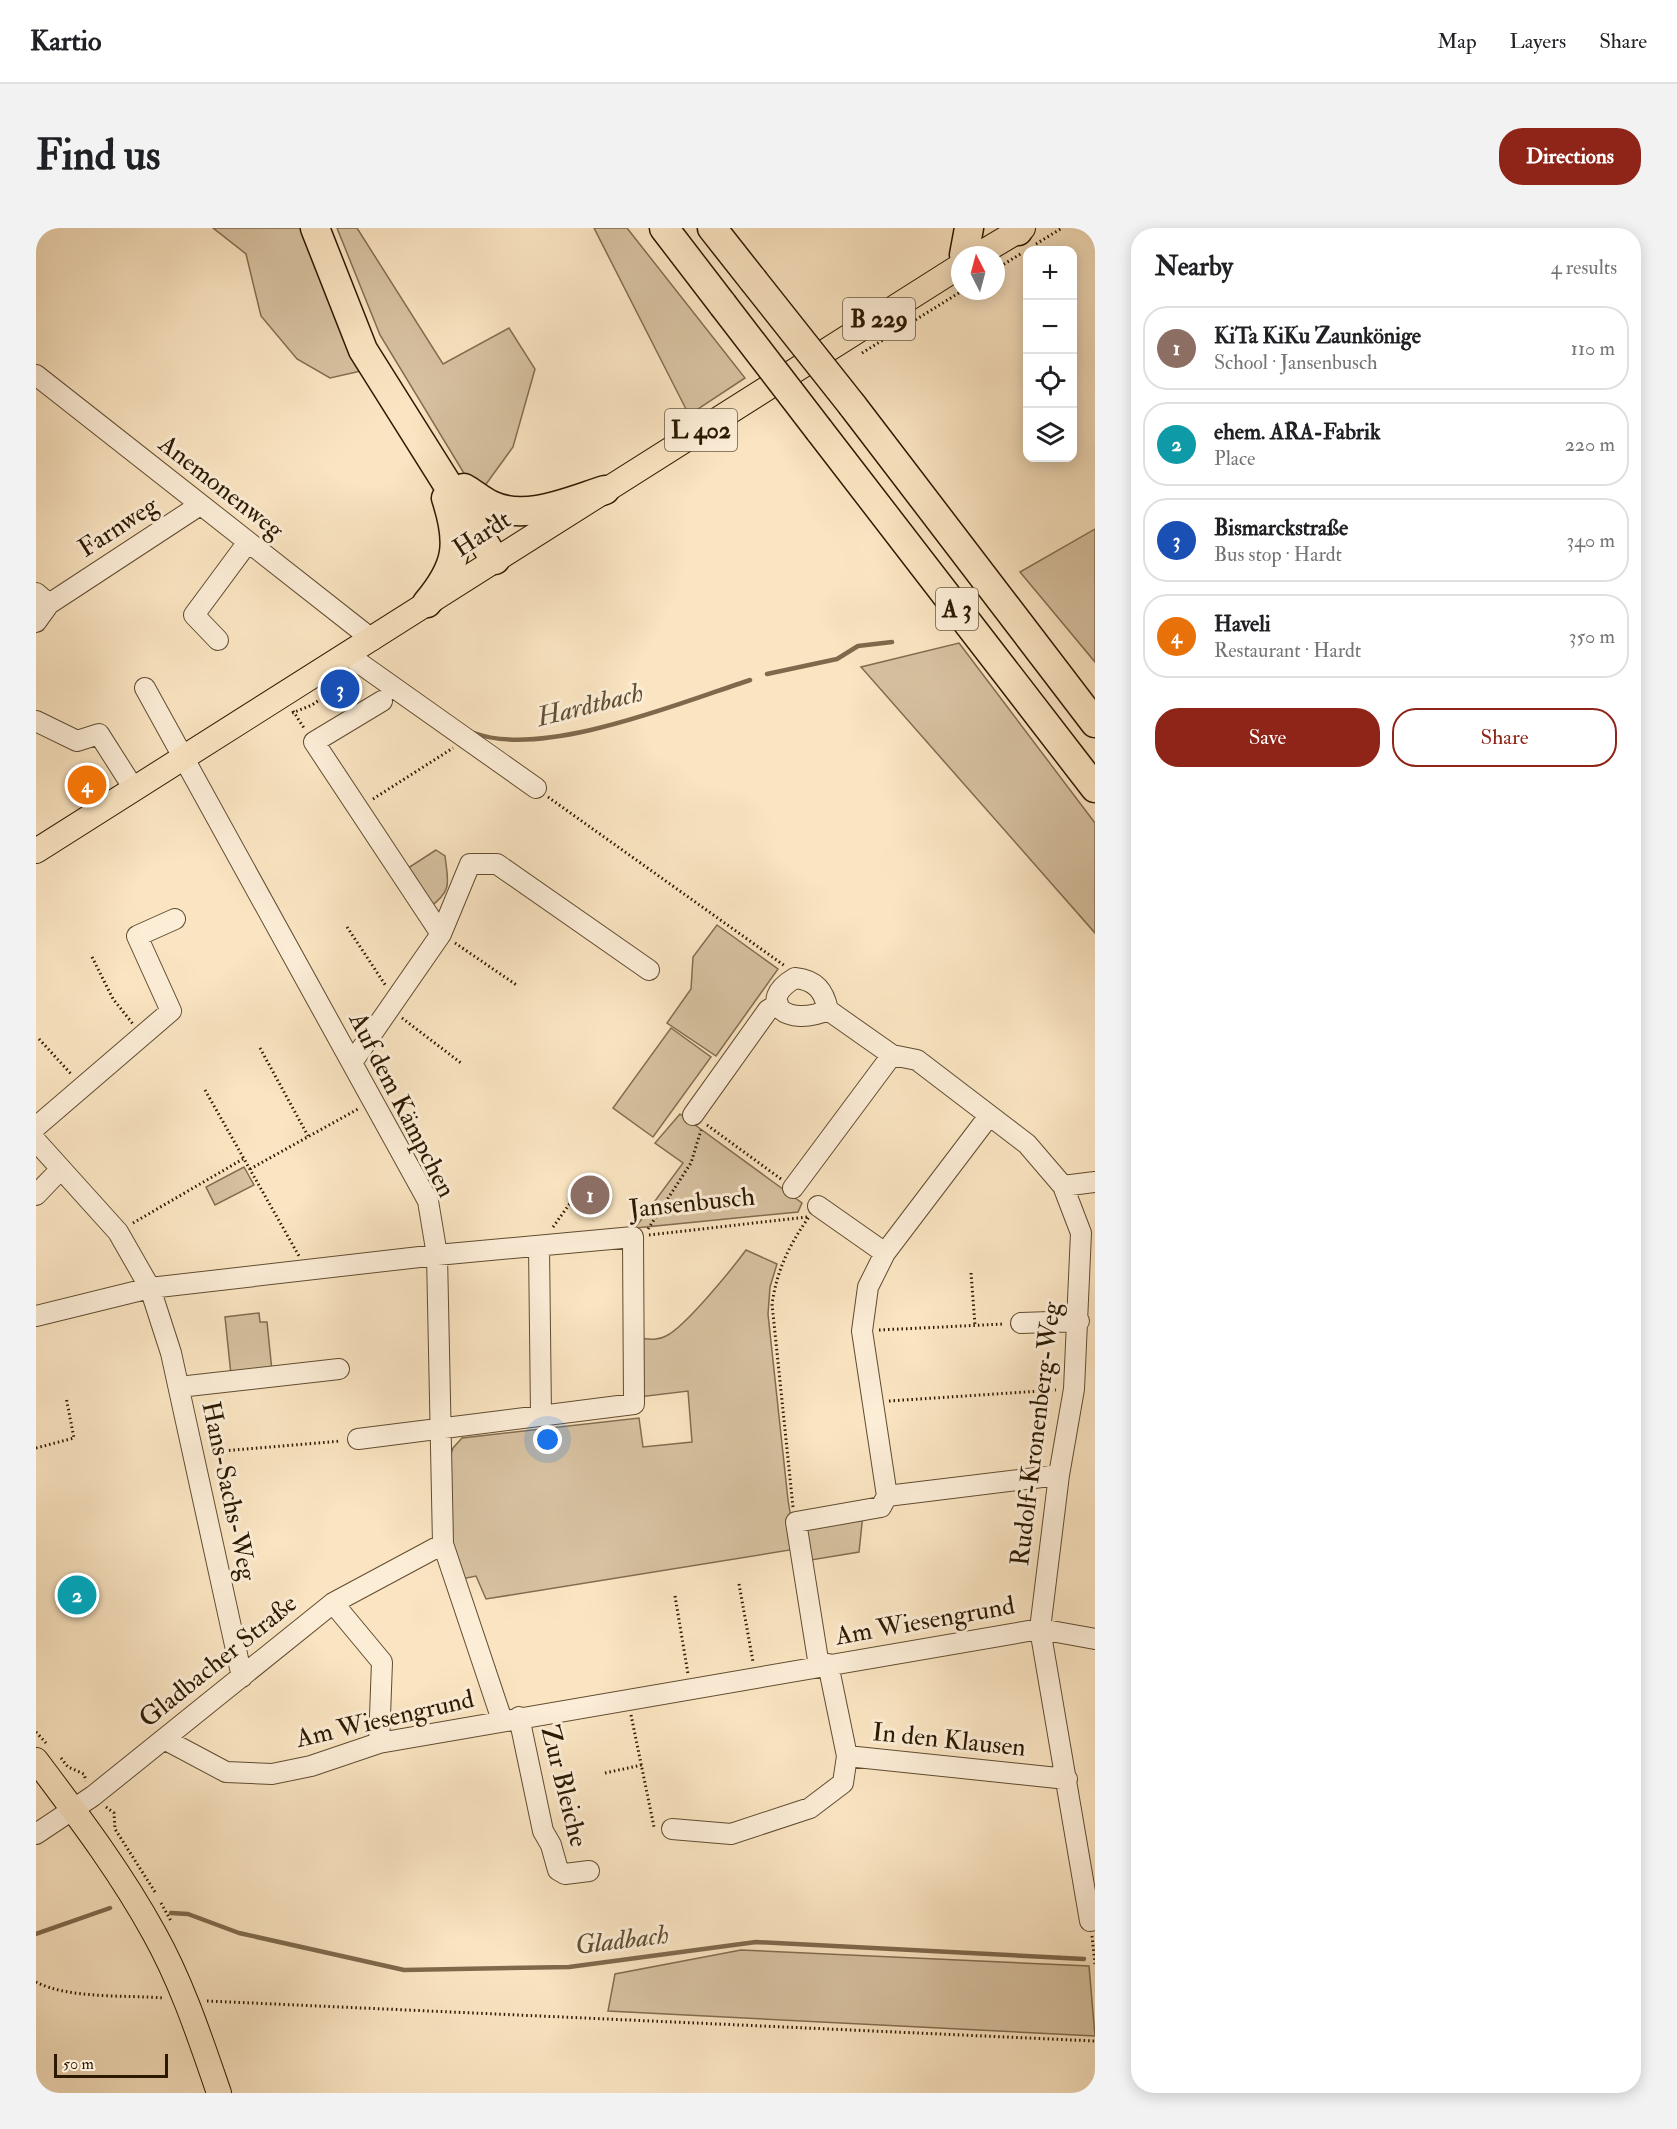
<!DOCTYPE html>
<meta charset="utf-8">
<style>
:root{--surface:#fff;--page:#f2f2f2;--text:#202124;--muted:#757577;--line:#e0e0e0;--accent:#8f2418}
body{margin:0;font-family:"IM FELL Double Pica",serif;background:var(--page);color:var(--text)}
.controls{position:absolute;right:18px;top:18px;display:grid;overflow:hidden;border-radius:12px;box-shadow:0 3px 15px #0003}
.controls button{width:54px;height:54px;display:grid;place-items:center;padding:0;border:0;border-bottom:2px solid var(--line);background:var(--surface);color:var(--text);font:30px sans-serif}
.compass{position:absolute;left:915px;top:18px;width:54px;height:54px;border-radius:50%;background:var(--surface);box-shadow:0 3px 15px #0003;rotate:354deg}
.scale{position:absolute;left:18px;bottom:15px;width:114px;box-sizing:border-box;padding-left:6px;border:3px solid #2c1900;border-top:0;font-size:16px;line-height:21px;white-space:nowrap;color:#2c1900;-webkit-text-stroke:4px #fcedd7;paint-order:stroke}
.you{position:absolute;left:512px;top:1212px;width:21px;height:21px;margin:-15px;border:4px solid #fff;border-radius:50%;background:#1a73e8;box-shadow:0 0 0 9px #1a73e833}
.badge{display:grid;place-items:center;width:39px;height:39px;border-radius:50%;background:var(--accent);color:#fff;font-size:20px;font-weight:700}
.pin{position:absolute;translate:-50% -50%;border:3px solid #fff;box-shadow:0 2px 6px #0006}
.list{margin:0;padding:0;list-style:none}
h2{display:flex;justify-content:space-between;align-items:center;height:78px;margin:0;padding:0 24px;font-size:26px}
h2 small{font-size:20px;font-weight:400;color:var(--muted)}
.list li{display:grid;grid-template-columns:39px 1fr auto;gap:18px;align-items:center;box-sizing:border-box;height:84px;margin:0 12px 12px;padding:0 12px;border:2px solid var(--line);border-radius:24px}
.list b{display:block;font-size:22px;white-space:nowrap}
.list p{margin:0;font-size:20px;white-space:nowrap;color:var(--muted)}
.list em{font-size:20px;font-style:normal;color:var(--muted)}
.actions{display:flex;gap:12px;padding:18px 24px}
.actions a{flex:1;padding:14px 0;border:2px solid var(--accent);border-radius:24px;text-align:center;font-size:21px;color:var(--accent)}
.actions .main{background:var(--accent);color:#fff}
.icon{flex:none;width:33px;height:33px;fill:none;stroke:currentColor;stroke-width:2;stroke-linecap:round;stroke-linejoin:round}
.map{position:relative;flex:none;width:1059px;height:1865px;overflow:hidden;border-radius:24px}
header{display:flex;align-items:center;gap:36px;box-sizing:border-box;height:84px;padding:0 30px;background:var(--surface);border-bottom:2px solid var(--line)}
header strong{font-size:28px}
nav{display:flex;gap:33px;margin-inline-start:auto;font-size:21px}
.intro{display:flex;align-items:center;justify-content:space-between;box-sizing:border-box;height:144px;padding:0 36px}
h1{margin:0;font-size:42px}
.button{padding:15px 27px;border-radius:24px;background:var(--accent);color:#fff;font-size:21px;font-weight:700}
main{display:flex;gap:36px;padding:0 36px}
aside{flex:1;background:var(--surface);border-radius:24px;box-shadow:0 3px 15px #0003}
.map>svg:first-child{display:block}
.green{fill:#d7c1a0;stroke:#826d50;stroke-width:1.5}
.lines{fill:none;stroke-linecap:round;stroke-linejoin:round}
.stream{stroke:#7e694c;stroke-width:4.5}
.minor-casing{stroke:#604c30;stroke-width:22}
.major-casing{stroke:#2c1900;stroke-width:26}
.highway-casing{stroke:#2c1900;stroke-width:31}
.path{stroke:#2c1900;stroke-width:3;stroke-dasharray:1.5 3;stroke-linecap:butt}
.minor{stroke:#fcedd7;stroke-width:20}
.major{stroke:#fae4c1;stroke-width:24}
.highway{stroke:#fae4c1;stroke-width:28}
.highway-bridge-casing{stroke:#2c1900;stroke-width:31;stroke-linecap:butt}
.highway-bridge{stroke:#fae4c1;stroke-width:28}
.labels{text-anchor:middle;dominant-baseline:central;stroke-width:6;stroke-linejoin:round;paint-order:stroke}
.shield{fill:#fcedd7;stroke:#6a5940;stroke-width:1.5}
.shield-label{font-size:24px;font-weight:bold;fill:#2c1900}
.street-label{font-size:26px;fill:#2c1900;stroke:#fcedd7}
.water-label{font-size:27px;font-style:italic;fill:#624f33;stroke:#fcedd7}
</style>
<header>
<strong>Kartio</strong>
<nav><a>Map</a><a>Layers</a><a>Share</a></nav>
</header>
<div class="intro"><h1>Find us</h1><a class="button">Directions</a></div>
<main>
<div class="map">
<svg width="1059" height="1865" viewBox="0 0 1059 1865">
<rect width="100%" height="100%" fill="#fae4c1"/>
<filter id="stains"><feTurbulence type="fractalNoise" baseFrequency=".00333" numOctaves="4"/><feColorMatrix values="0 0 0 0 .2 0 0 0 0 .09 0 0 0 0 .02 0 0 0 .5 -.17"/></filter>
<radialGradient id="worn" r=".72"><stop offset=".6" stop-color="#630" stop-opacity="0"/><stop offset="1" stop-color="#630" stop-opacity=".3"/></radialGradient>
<path class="green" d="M177,0H270L325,143L294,150L261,131L225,88L210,26Z
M301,0H321L407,136L473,100L499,141L477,219L445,263L429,247L344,107Z
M558,0H591L709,150L653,187Z
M1059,301V434L984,344Z
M923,415L1059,595V705L825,439Z
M400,622L409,628C412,654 417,662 394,679L369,642Z
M681,697L742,741L680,828L631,795L655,761L657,729Z
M635,800L675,829L617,909L577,880Z
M644,886L766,975L762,984L599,1000L647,935L619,915Z
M208,939L218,957L179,977L170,959Z
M710,1022L741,1036L734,1059L732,1086L752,1272L760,1321L450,1371L440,1348L426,1351L415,1318L414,1229L417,1220L426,1210L603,1190L607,1219L656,1214L652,1163L603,1169L602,1110C612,1111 621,1113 630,1108C649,1099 696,1041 710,1022Z
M223,1085L224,1094H231L236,1143L195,1147L189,1089Z
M827,1286L823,1324L769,1333L764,1297Z
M705,1722L1053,1738L1059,1808L572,1783L579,1746Z"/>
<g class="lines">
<path class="stream" d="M731,446L801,431L822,418L856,414
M438,505C507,531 644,475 714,452
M135,1685L152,1686L203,1705L368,1742L533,1739L720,1714L1048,1731
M0,1706L74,1680"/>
<defs>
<path id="minor" d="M0,147L337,412
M0,365L13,376L164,277
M0,394L13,376
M182,412L158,387L212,314
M312,427L500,560
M109,460L392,973L401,1027L407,1316L466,1492
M346,473L278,514L405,706
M0,493L41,513L63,506L98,561
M792,782C752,800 718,774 759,750C780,752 788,763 792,782L856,827L881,832L991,916L1027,958L1045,1005L1038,1161L1023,1247L1004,1401L1054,1693L1059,1692
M317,833L405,706L434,636H461L613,742
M657,887L732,782L742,776
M953,888L849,1025L832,1059L826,1103L851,1268L1023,1247
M0,899L135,783L101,708L139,691
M0,913L82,1004L114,1060L135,1125L206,1449
M1027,958L1059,954
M757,960L856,827
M0,967L24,942
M782,978L849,1025
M503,1018L505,1187
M0,1088L114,1060L401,1027L597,1009L598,1176L322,1211
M985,1095L1043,1093
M143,1159L303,1141
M297,1375L346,1434L343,1515
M783,1438L760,1294L845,1279L851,1268
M483,1489L507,1603L515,1617L522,1642L529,1646L553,1643
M128,1511L190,1544L236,1546L275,1538L343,1515L1004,1401L1059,1411
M811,1528L1031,1551
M636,1601L695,1606L774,1580L807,1555L811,1528L792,1436
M0,1606L57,1568L297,1375L407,1316"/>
<path id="major" d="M942,27L987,0
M0,623L924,38
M0,1532C42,1588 84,1643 118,1705C146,1755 164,1810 183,1865"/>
<path id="highway" d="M279,0L327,122L459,332
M628,0L687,77
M676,0L717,52
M979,0L982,3
M928,27L933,0
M816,177L1059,495
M783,202L1059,560
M428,260C437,265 446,273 455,277C490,294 536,272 569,262
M391,375C422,338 425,316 410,270"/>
</defs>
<use href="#minor" class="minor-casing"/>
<use href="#major" class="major-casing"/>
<use href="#highway" class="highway-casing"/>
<path class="path" d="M1000,16L1026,0
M960,41L986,25
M826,125L926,63
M257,483L268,500
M256,485L276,477L317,449
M512,569L749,738
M337,571L417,520
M311,699L350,758
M419,715L482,758
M56,729L77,771L97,796
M366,790L425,835
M3,811L36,847
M224,820L272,908
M169,862L263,1028
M671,897L745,951
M214,941L322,881
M97,995L207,931
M517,999L540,967
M612,1001L655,935L665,902
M613,1007L771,989
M935,1045L939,1097
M843,1102L968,1096
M853,1173L1020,1162
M0,1220L38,1210L30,1169
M175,1224L305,1213
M757,1279L736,1076C741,1042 753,1017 773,989
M703,1356L717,1434
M639,1368L652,1446
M595,1487L618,1599H620
M0,1504L10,1515
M25,1530L32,1539L48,1546L50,1553
M569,1545L606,1537
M70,1579L78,1585L79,1601L119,1664
M125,1675L135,1693
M1056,1708L1059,1736
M0,1754C32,1771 92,1767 128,1770
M171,1773L1059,1813"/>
<use href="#minor" class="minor"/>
<use href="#major" class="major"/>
<use href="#highway" class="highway"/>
<defs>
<path id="highway-bridge" d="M717,52L816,177
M687,77L783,202"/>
</defs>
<use href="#highway-bridge" class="highway-bridge-casing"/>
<use href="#highway-bridge" class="highway-bridge"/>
</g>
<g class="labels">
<g class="shield">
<rect x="807" y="70" width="72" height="42" rx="4.5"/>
<rect x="629" y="181" width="72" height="42" rx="4.5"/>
<rect x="900" y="360" width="42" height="42" rx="4.5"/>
</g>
<g class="shield-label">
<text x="843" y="91">B 229</text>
<text x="665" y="202">L 402</text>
<text x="921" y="381">A 3</text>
</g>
<g class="street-label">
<text transform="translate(185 259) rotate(38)">Anemonenweg</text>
<text transform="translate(82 299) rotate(-33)">Farnweg</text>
<text transform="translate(446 306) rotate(-33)">Hardt</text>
<text transform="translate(366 877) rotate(63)">Auf dem Kämpchen</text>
<text transform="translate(656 975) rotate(-6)">Jansenbusch</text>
<text transform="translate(1000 1206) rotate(-83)">Rudolf-Kronenberg-Weg</text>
<text transform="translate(193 1263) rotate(78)">Hans-Sachs-Weg</text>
<text transform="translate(889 1393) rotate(-10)">Am Wiesengrund</text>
<text transform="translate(182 1433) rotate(-39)">Gladbacher Straße</text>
<text transform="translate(349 1491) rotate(-13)">Am Wiesengrund</text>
<text transform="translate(913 1512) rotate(6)">In den Klausen</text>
<text transform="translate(528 1558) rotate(76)">Zur Bleiche</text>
</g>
<g class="water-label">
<text transform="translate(554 477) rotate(-14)">Hardtbach</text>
<text transform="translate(586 1712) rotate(-7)">Gladbach</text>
</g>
</g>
<rect width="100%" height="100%" filter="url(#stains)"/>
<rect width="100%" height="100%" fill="url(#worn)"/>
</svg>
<div class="controls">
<button>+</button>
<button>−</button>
<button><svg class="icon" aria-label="locate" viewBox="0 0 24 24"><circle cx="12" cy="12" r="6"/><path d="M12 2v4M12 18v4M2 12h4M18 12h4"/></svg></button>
<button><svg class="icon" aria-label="layers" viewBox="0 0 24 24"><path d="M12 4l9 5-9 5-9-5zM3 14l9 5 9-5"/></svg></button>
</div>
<svg class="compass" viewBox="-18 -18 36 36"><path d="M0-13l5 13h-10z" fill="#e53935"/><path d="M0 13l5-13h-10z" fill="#757577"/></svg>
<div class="scale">50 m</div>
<div class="you"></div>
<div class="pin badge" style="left:554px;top:967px;background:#8d6e63">1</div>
<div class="pin badge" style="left:41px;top:1367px;background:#0f9aa8">2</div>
<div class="pin badge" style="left:304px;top:461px;background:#1a4fb4">3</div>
<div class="pin badge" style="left:51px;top:557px;background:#e8710a">4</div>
</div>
<aside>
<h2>Nearby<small>4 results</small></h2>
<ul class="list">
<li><span class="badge" style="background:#8d6e63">1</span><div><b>KiTa KiKu Zaunkönige</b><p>School · Jansenbusch</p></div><em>110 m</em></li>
<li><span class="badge" style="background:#0f9aa8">2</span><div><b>ehem. ARA-Fabrik</b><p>Place</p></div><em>220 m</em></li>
<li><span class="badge" style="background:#1a4fb4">3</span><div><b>Bismarckstraße</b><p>Bus stop · Hardt</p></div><em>340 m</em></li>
<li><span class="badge" style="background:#e8710a">4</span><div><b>Haveli</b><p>Restaurant · Hardt</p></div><em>350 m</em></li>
</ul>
<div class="actions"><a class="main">Save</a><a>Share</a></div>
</aside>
</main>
